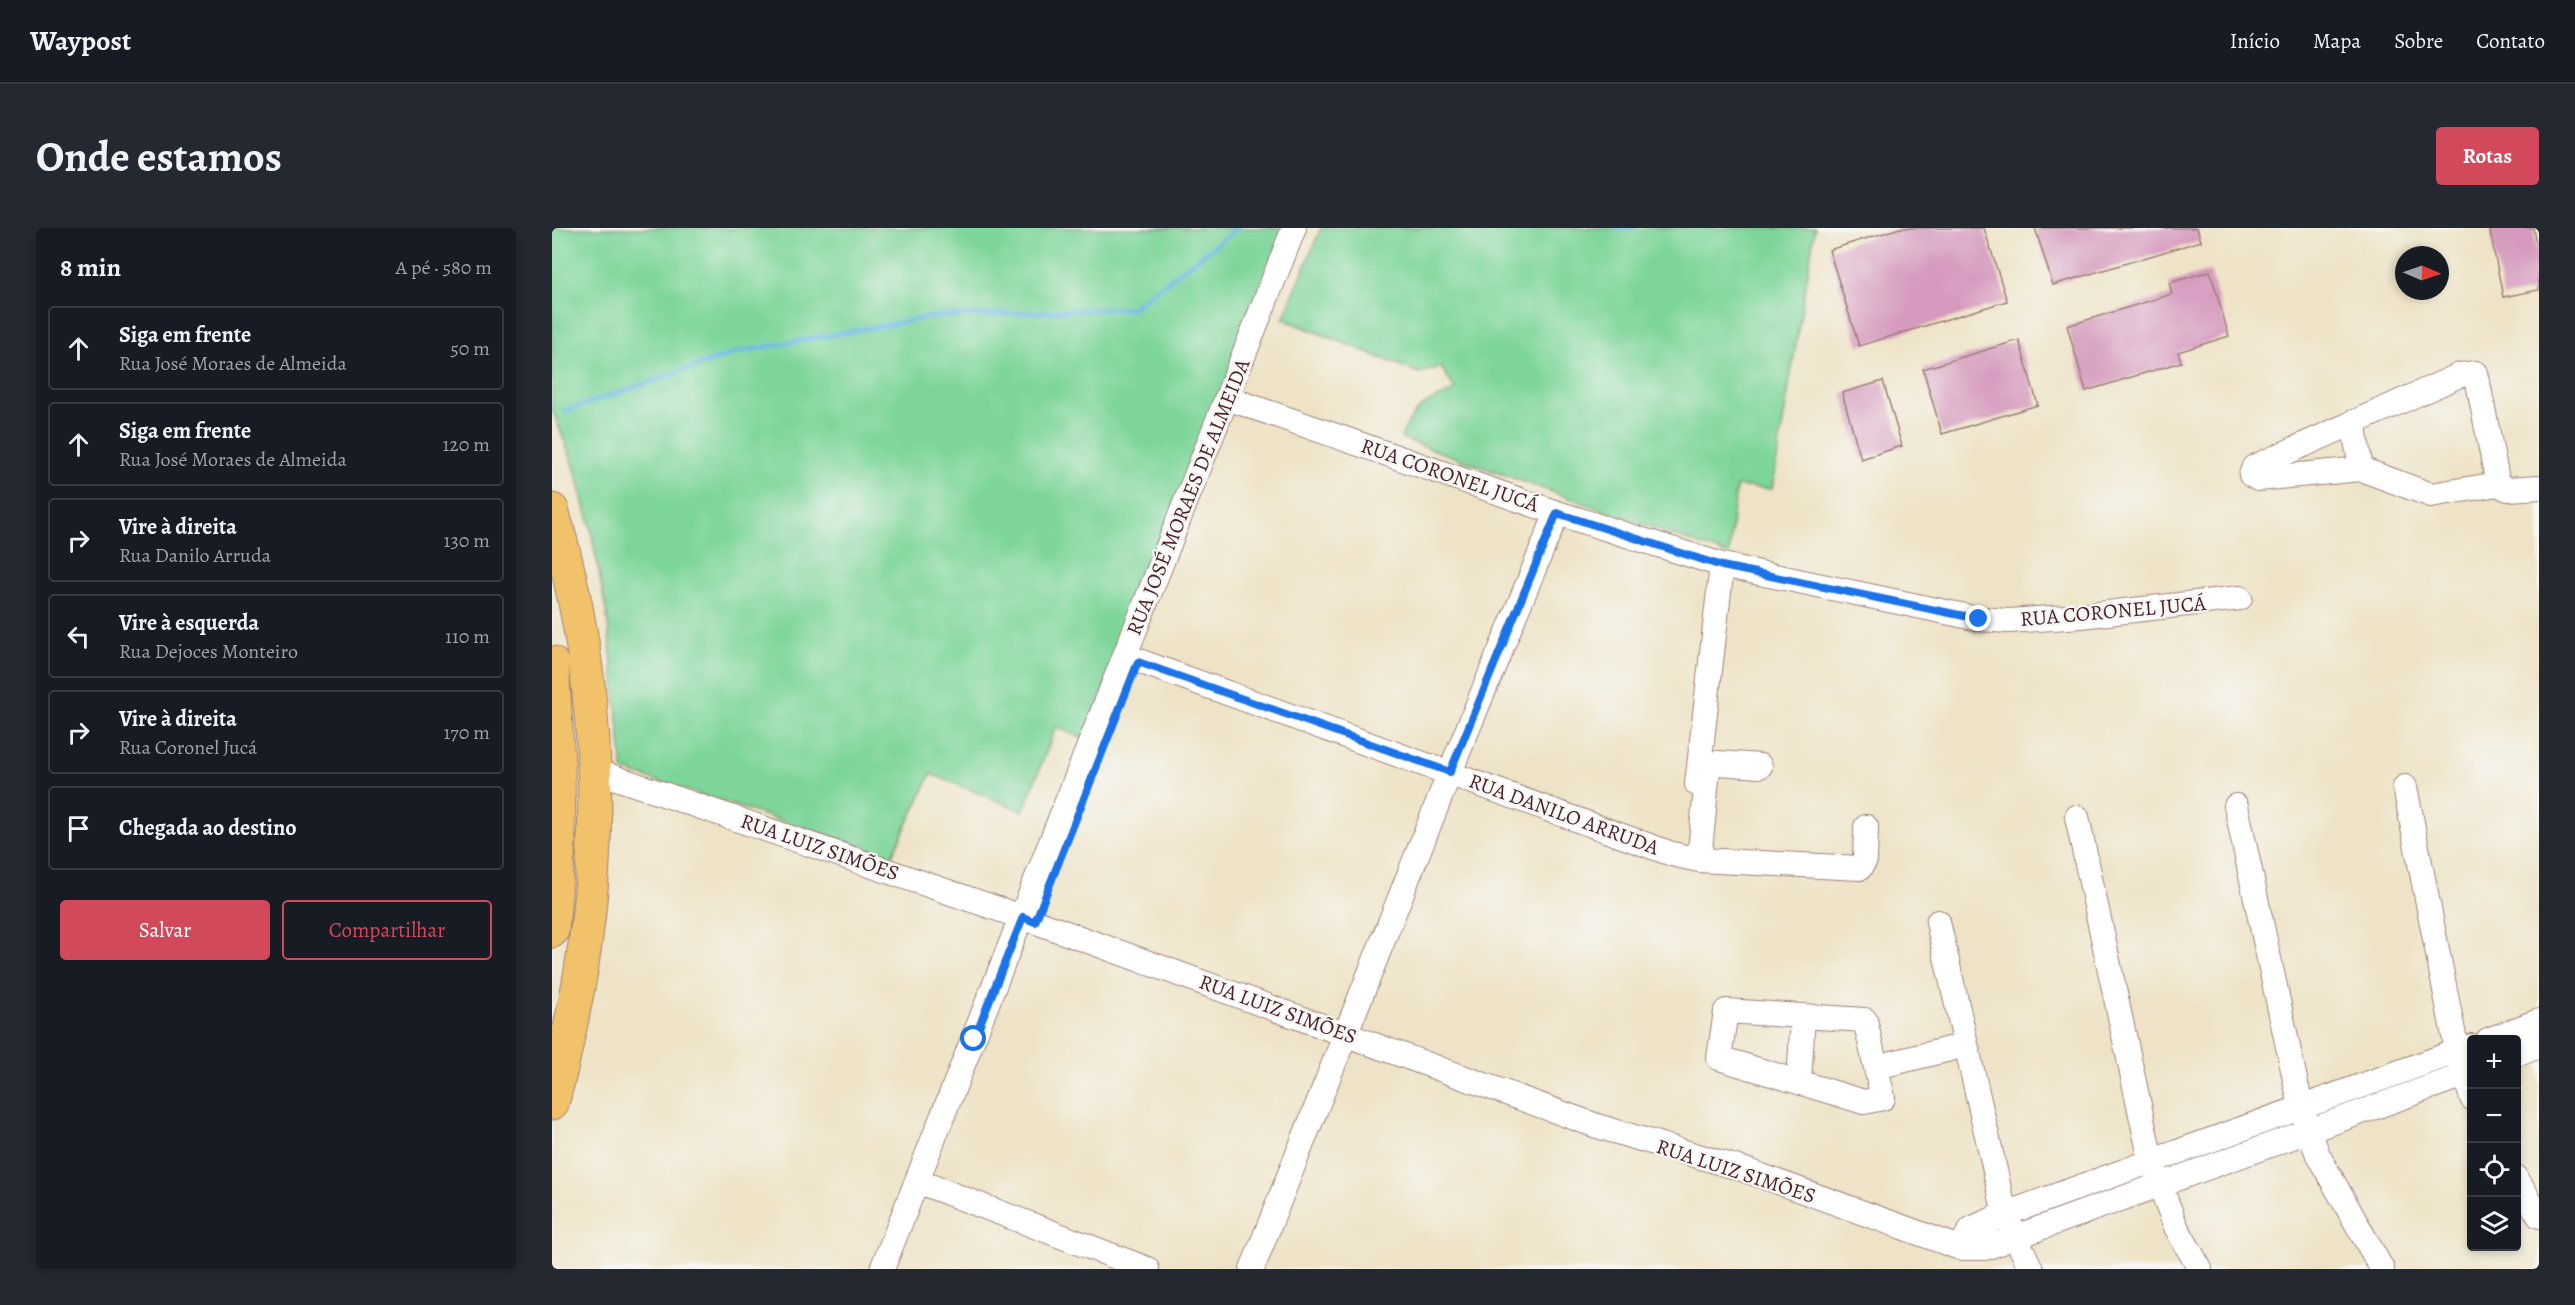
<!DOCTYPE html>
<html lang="pt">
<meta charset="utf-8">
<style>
:root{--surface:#171b24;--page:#242831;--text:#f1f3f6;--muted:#9ea1a6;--line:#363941;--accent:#d1495b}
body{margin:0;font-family:Alegreya,serif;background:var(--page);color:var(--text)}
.controls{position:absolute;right:18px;bottom:18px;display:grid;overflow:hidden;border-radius:6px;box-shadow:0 3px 9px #0003}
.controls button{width:54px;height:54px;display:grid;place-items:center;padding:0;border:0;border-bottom:2px solid var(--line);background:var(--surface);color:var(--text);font:30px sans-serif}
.compass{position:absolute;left:1843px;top:18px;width:54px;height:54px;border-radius:50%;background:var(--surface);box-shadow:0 3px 9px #0003;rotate:92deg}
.stop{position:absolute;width:18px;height:18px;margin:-14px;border:4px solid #1a73e8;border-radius:50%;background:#fff}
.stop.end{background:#1a73e8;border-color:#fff;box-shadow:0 2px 6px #0008}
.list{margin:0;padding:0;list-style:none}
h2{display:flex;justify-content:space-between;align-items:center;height:78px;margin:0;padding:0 24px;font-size:26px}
h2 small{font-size:20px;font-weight:400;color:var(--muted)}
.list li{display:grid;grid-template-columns:39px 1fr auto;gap:18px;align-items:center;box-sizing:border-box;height:84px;margin:0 12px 12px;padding:0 12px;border:2px solid var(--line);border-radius:6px}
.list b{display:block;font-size:22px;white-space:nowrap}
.list p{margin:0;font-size:20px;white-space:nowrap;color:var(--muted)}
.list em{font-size:20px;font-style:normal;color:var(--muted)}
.actions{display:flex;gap:12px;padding:18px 24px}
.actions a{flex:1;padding:14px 0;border:2px solid var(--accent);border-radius:6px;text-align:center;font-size:21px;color:var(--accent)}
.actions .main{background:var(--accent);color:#fff}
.icon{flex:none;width:33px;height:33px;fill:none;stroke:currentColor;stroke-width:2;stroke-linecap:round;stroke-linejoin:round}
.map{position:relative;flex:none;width:1987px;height:1041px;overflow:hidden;border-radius:6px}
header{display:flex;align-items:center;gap:36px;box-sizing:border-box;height:84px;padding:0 30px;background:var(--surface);border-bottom:2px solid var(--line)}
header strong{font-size:28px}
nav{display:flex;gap:33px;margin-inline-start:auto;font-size:21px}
.intro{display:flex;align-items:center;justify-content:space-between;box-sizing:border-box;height:144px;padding:0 36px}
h1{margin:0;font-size:42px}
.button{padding:15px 27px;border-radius:6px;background:var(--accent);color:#fff;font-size:21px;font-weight:700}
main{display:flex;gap:36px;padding:0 36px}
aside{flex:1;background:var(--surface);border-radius:6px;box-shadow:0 3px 9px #0003}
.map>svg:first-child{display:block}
.green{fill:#7dd59a;stroke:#647a62;stroke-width:1.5}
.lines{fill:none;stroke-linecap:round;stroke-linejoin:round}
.stream{stroke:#68b8e3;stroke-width:5}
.building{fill:#d69abe}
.minor-casing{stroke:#9c8178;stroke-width:26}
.highway-casing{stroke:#9c8178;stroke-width:35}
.minor{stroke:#fff;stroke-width:24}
.highway{stroke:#f2c26a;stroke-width:33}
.route{stroke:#1a73e8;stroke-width:8}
.labels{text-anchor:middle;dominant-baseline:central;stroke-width:4.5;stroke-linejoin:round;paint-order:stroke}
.street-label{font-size:21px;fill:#4a1f2b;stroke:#f6f6f2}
</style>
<header>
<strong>Waypost</strong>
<nav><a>Início</a><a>Mapa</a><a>Sobre</a><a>Contato</a></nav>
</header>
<div class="intro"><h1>Onde estamos</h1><a class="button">Rotas</a></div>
<main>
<aside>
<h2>8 min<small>A pé · 580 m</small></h2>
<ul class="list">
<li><svg class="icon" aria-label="ahead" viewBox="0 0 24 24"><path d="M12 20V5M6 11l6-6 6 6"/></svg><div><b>Siga em frente</b><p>Rua José Moraes de Almeida</p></div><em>50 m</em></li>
<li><svg class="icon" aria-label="ahead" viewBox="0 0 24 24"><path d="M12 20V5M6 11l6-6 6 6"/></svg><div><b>Siga em frente</b><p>Rua José Moraes de Almeida</p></div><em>120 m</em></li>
<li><svg class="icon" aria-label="right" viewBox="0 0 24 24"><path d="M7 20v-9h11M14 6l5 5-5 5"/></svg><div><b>Vire à direita</b><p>Rua Danilo Arruda</p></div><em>130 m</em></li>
<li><svg class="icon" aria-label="left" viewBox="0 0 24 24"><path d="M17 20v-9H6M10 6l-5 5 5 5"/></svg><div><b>Vire à esquerda</b><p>Rua Dejoces Monteiro</p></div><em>110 m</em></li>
<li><svg class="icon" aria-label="right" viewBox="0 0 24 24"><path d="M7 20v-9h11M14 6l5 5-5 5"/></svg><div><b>Vire à direita</b><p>Rua Coronel Jucá</p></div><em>170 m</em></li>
<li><svg class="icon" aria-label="arrive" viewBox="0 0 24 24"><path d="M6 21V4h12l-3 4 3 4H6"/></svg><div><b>Chegada ao destino</b></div></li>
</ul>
<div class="actions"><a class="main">Salvar</a><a>Compartilhar</a></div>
</aside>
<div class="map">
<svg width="1987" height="1041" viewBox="0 0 1987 1041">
<rect width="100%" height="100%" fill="#f6f6f2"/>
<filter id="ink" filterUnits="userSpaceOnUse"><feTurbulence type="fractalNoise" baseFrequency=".0167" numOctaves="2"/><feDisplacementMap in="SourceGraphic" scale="12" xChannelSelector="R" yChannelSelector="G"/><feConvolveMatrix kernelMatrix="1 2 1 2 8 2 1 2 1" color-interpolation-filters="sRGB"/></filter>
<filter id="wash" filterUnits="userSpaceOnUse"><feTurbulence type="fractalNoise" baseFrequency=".008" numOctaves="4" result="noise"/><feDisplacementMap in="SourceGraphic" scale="24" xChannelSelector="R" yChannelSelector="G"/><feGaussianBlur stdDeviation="1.35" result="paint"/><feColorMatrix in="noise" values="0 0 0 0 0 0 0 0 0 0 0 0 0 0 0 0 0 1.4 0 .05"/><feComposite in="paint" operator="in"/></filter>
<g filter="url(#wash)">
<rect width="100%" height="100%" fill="#eee3c6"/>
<path class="green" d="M0,0H738L532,511L504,499L471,583L379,546L340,628L71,542L55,387L38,297L23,240L0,181Z
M769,0H1263L1220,261L1184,258L1177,327L849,210C854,197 861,183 874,176C884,169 892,169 903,161L889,139L867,145L731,91Z"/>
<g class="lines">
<path class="stream" d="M1064,0H1081
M13,183L186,124L378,89L580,80L686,0"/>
</g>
<g id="blocks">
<path class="building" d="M1348,0H1432L1455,73L1307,118L1277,22Z
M1483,0H1645L1649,13L1501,57Z
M1951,0H1981L1987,30V62L1951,69L1938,3Z
M1658,43L1677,108L1626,124L1629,134L1534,163L1515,98L1620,66L1617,55Z
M1467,112L1486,177L1390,206L1371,141Z
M1331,153L1350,218L1309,231L1290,165Z"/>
</g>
</g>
<g filter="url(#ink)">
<use href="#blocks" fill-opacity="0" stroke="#9c8178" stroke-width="1.5"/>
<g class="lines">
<defs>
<path id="minor" d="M675,170L1005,285L1170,337L1427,391L1457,393L1529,388L1688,370
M1801,194L1809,241
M1946,256L1924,145L1908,147L1702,239L1699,247L1706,251L1809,241L1879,267L1946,256L1956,261L1987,259
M573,428L1120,626L1147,632
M1208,538L1166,535L1159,536L1156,541L1147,632L1308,640L1313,632L1314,599
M44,543L484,694L1045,898L1193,942L1408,1020H1433L1920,844
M1145,556L1170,337
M1853,559L1905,823L1920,870
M1684,578L1749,879L1766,927L1830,1041
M1525,589L1599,933L1624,999L1648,1041
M1386,694L1453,986L1479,1041
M1174,783L1313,792L1331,870L1312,874L1167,830Z
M1936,812L1987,793
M1964,827L1987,818
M1324,839L1414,817
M1247,854L1251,788
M1964,949L1987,988
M365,953L595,1041
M1408,1020L1419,1001L1453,986L1920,818
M330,1041L742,0
M700,1041L898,544L1005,285"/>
<path id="highway" d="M0,282C51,452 56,632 17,804C12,827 7,852 0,875
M0,435L6,535L7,616L0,703"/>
</defs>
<use href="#minor" class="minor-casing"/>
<use href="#highway" class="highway-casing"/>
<use href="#minor" class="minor"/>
<use href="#highway" class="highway"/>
</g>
</g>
<g class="lines" filter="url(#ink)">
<path class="route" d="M422,811L471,689L483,694L586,434L898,544L1005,285L1170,338L1427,391"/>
</g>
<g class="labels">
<g class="street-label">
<text transform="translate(898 247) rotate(19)">RUA CORONEL JUCÁ</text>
<text transform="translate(636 269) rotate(-68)">RUA JOSÉ MORAES DE ALMEIDA</text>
<text transform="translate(1561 383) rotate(-5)">RUA CORONEL JUCÁ</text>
<text transform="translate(1012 586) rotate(20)">RUA DANILO ARRUDA</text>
<text transform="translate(268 619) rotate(19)">RUA LUIZ SIMÕES</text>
<text transform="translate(726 781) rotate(20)">RUA LUIZ SIMÕES</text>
<text transform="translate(1184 943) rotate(18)">RUA LUIZ SIMÕES</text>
</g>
</g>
</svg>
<div class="controls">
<button>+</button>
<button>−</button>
<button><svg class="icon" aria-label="locate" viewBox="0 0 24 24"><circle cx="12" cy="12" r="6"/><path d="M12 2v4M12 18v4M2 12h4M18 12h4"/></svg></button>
<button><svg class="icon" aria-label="layers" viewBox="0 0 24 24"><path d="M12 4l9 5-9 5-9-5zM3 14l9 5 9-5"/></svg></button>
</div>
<svg class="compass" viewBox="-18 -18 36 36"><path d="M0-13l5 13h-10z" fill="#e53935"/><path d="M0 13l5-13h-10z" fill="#9ea1a6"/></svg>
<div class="stop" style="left:422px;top:811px"></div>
<div class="stop end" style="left:1427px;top:391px"></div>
</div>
</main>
